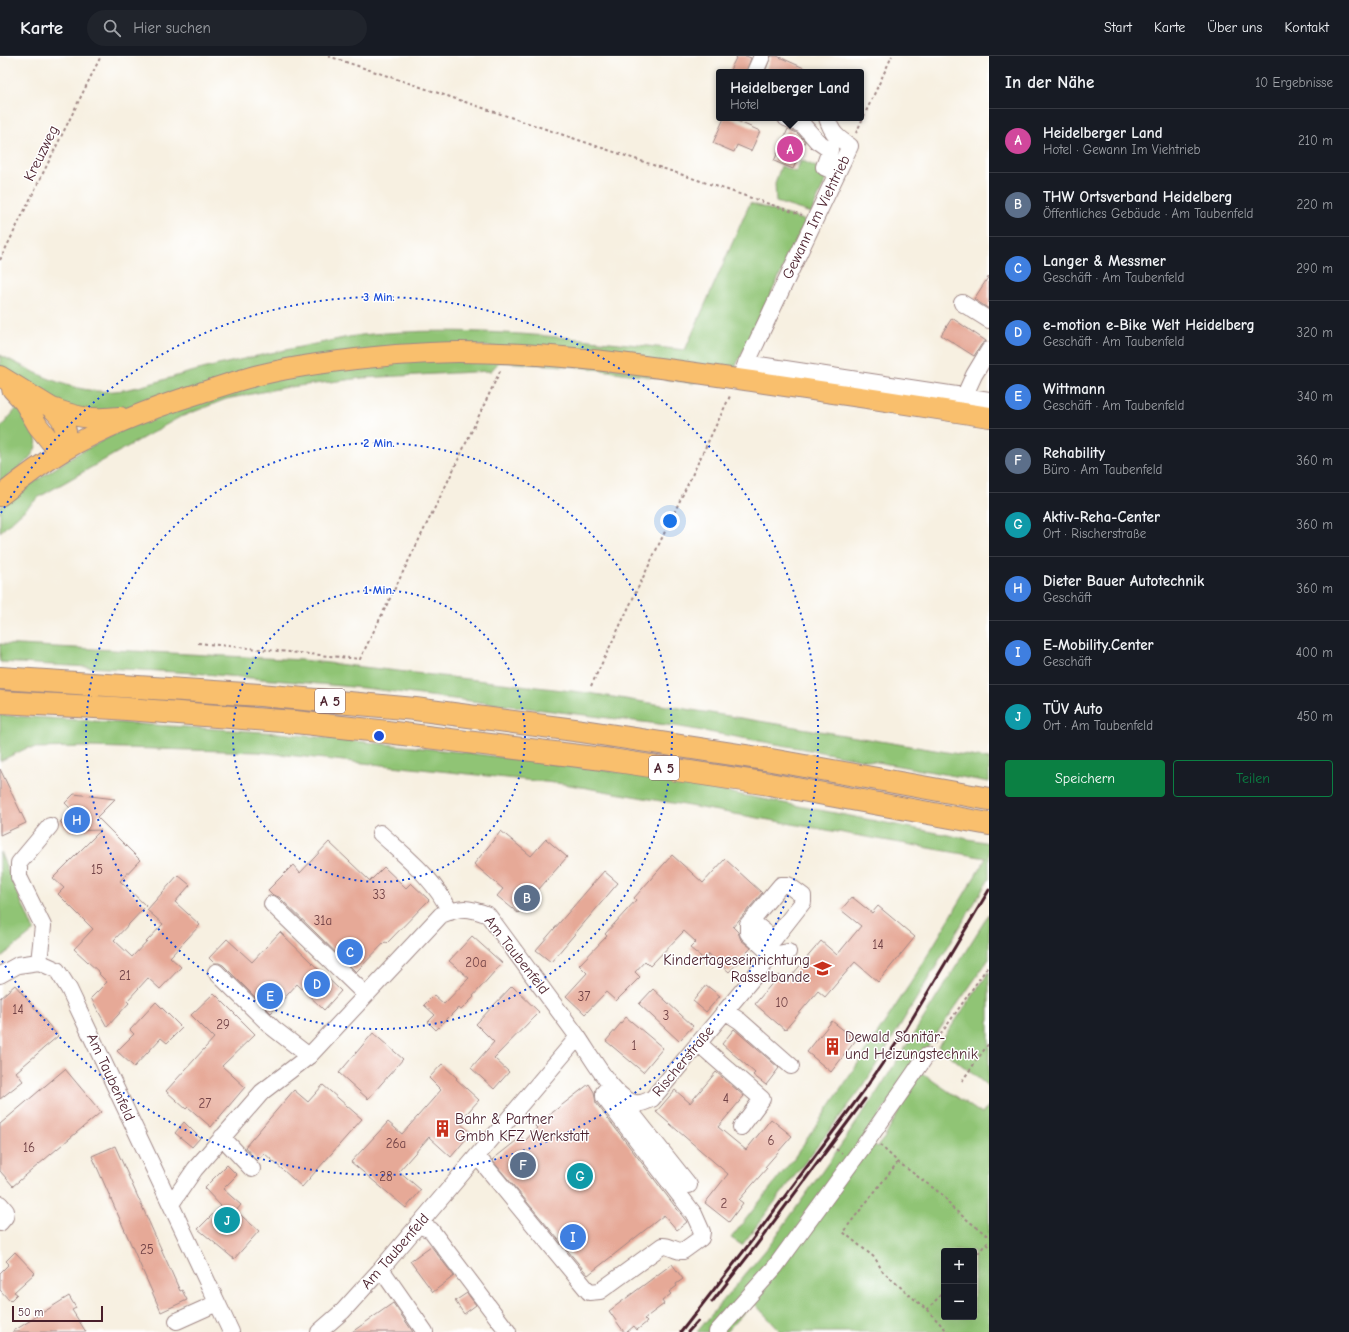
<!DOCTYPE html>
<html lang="de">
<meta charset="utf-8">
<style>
:root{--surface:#171b24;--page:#20242c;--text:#f1f3f6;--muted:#9ea1a6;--line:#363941;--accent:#0b8043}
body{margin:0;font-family:"Comic Neue",sans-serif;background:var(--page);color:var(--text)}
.controls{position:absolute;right:12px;bottom:12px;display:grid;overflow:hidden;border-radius:4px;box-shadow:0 4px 16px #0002}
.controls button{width:36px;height:36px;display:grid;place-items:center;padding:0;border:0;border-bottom:1px solid var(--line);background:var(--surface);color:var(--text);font:20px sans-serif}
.scale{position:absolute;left:12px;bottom:10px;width:91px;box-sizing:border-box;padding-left:4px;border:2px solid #4a1f2b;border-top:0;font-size:11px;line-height:14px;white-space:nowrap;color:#4a1f2b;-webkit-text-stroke:3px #fff;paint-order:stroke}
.you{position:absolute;left:670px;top:465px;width:14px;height:14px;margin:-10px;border:3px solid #fff;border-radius:50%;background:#1a73e8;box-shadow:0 0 0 6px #1a73e833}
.badge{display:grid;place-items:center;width:26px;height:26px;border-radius:50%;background:var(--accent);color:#fff;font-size:13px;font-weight:700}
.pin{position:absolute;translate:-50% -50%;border:2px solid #fff;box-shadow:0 1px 4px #0006}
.popup{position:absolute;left:716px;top:13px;width:148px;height:52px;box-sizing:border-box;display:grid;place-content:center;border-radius:4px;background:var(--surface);filter:drop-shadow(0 1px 3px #0005);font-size:13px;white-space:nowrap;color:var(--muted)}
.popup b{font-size:15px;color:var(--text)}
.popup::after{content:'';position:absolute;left:50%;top:100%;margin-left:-8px;border:8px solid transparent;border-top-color:var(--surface)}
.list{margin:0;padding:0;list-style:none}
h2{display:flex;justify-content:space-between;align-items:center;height:52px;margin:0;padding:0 16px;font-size:17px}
h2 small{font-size:13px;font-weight:400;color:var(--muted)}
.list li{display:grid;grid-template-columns:26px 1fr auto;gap:12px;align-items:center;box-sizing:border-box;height:64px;padding:0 16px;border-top:1px solid var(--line)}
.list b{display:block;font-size:15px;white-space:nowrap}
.list p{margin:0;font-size:13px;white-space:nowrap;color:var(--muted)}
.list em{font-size:13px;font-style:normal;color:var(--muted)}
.actions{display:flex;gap:8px;padding:12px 16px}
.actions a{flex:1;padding:9px 0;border:1px solid var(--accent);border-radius:4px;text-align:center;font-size:14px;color:var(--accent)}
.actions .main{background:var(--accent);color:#fff}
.icon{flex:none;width:22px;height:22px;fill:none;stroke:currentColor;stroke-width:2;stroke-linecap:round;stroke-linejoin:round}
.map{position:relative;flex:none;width:989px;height:1276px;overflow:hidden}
header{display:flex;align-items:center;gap:24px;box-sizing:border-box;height:56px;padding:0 20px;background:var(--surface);border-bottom:1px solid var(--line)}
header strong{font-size:19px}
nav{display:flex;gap:22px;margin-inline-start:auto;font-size:14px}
.search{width:280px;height:36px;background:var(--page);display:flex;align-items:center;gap:10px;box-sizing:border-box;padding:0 14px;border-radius:22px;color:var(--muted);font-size:15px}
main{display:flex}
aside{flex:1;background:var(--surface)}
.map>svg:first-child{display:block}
.green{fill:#90c475;stroke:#6d7250;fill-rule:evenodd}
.building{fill:#e6a997}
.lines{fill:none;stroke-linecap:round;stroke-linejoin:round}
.minor-casing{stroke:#a08886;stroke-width:18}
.major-casing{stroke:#a08886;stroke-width:22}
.highway-casing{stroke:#a08886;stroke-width:24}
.path{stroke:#a08886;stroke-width:2;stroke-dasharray:3 3;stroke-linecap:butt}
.minor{stroke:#fff;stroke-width:16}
.major{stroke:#f9bf6d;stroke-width:20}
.highway{stroke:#f9bf6d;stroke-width:22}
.rail{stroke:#4a1f2b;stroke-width:3}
.ring{fill:none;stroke:#1d4ed8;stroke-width:2;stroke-dasharray:2 4}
.labels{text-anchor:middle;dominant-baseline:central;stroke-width:3;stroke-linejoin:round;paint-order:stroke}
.number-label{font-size:13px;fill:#714246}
.shield{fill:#fff;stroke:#80626b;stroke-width:1}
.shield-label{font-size:14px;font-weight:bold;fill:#4a1f2b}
.street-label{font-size:15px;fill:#4a1f2b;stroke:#fff}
.poi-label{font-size:15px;fill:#4a1f2b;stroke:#fff;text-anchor:start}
.centre{fill:#1d4ed8;stroke:#fff;stroke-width:2}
.ring-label{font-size:12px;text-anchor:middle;font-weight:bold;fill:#1d4ed8;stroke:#fff;stroke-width:3;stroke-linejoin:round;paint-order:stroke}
</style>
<header>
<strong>Karte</strong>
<div class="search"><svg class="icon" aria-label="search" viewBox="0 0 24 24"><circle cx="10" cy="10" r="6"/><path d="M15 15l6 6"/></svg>Hier suchen</div>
<nav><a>Start</a><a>Karte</a><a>Über uns</a><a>Kontakt</a></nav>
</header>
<main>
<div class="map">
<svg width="989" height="1276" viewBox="0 0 989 1276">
<rect width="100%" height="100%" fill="#fff"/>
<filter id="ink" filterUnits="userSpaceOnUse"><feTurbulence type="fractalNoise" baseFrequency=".025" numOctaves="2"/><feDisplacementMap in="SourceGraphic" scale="8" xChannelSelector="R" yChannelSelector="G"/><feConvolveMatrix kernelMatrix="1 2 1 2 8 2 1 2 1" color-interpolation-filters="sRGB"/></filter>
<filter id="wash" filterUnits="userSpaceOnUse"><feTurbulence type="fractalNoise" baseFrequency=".012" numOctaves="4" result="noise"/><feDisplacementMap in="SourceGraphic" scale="16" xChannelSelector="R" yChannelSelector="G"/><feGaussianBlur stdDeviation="0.9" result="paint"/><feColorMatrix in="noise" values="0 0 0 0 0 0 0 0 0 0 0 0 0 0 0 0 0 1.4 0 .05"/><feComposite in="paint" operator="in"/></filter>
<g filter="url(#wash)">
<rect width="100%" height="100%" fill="#f7f0e1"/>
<path class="green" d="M801,104L829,117L811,157L776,146L775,127L781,110L796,116Z
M750,147L806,165L740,302L735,311L729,313L461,288L145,346L119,354L99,357L65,350L0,311V299C33,315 60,332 98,335C125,338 161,324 187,317C228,306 269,297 310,289C327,286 345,281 362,279C469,268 578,283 685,294Z
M486,301L548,305L723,324V329L699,325L693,327L580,311L499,306L491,315L362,322L282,332L226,343L178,362L39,441L0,476V451L10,442L75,399L134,368L179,349L266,322L331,309L415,302Z
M18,351C24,360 31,369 35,378C44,399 13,415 0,427V372Z
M0,588L302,604L589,637L989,703V726L675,670L364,632L194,617L0,606Z
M0,659L278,677L461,696L634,718L989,787V823L864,1029L742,1189L731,1182L794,1102L845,1027L912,925L986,802L564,728L258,696L90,691L27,692L0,705Z
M0,796L34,875L0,902Z
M989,858V903L865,1080L877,1091L885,1081L920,1016L982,1058L989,1049V1276H781L753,1246L726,1276H697L769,1190L841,1089L876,1038ZM944,1195H974V1261H944Z
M989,916V1031L938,990Z"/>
<g id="blocks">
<path class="building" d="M737,0H746L751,2L746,16H729Z
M771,0H777L813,16H765Z
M724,62H730L760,75L751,95L737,89L734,96L713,87Z
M788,73L797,77L805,85L793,113L774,105Z
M989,220V253L974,243Z
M952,262L986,285L981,289L974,300L941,279Z
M0,713L26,767L0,779Z
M74,738L115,743L97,761L140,804L120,825L146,850L114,884L132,901L163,868L147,854L178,819L190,829L175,846L200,869L170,901L181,911L160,933L148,922L127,945L129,947L107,971L91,942L107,926L99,918L100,917L74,893L93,873L58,838L64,832L53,822L101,774L70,775L60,766L72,754L65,747Z
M501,775L531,800L546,783L567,801L518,857L497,840L503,833L474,808Z
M329,786L370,825L384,811L406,832L411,827L429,844L387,887L385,886L356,916L279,841L273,839L268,834L293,809L300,817Z
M672,799L703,827L725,803L762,837L733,871L738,876L741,884L751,892L729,916L709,898L705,904L690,892L696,886L684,875L650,910L645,905L635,916L640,921L616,945L606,936L585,958L566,940L587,917L579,909L607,880L605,878L636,844L634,842Z
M604,815L618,827L551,906L536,894Z
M852,841L872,857L878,850L915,881L878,926L855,906L825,941L818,935L785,974L755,948L779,919L787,925L821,885L837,899L861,870L841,854Z
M280,876L341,935L324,954L297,928L271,957L223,909L219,907H214L209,902L227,883L252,906Z
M472,880L502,907L473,940L474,941L461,954L458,952L436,974L428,966L435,959L424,949L434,939L444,948L469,922L449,905Z
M15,929L58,980L16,1016L23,1025L0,1043V942Z
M706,929L720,940L706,956L693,945Z
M512,930L539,956L494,1002L509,1016L494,1033L471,1012L494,986L476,968Z
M653,933L693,970L679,985L639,948Z
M214,937L255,978L222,1010L245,1031L211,1071L188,1051L186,1053L166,1035L214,982L191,959Z
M156,946L182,972L167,987L161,982L134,1011L117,995L134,978L130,974Z
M626,961L663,992L643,1016L606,985Z
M832,965L856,984L831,1016L807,996Z
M734,973L779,1012L766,1029L753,1019L755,1017L722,988Z
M373,977L403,1003L368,1043L339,1017Z
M442,1008L457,1022L456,1023L479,1044L459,1066L471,1077L451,1101L429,1081L399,1115L421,1134L406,1152L351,1106L388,1066L402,1078L441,1034L429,1022Z
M65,1013L101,1056L13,1130L0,1115V1068Z
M716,1016L744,1040L718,1071L746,1094L771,1063L792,1080L765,1111L767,1112L739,1144L743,1147L729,1166L705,1147L728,1118L656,1056L675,1034L690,1047Z
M589,1028L594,1036L596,1047L687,1166L677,1174L664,1159L588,1219L492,1104L521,1081L525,1085L537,1072L535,1070Z
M323,1029L362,1063L302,1131L264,1097L257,1105L245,1091L294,1034L308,1046Z
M184,1066L200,1082L192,1091L175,1077Z
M115,1090L180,1235L182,1234L187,1244L161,1256L92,1100Z
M227,1109L237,1119L223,1133L241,1149L236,1155L259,1175L234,1203L198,1173L221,1150L204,1132Z
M431,1190L454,1220L433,1236L410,1205Z
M15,1196L35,1217L14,1236L17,1238L10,1245L0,1234V1217L9,1208L6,1205Z
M672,1208L683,1223L676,1228L677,1230L669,1236L671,1238L662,1245L664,1248L644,1263L647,1266L637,1274L634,1270L627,1276H624L609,1255Z
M467,1237L476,1249L464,1258L455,1245Z
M69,1240L76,1252L72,1254L86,1276H12Z
M393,1247L413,1276H352Z"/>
</g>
</g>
<g filter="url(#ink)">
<use href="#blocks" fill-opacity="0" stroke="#a08886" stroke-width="1"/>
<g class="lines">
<defs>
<path id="minor" d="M755,16L762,0
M786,62L803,69L817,85L830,94L824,111L837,117
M962,247L989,264
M746,307L989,344
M739,323L850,90C836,81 832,77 827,62
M964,341L974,319L989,294
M380,777C406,801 435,823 450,856
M272,848L366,939
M751,865L774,883L803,846V840L788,829H781L751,865L748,868V877L772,899
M39,906L57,914L69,933L231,1276
M39,906L43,870L19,821V807L50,770
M216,916L273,972L309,1000
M0,919L18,909L39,906
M725,955L740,965L791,1010
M578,981C590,998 617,1050 640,1047C644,1047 648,1044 652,1043L772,899L788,896
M698,987L762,1043L741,1071
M626,1044L627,1051L689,1129
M222,1081L252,1113
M477,1100L589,1236L600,1235L662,1190C670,1189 676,1196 683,1195L701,1182L702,1176L694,1158L604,1041V1036L611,1030
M0,1148L6,1155L5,1161L0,1167
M171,1148L195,1113L262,1036L309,1000L441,859C461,851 468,851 488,859L578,981L381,1213L343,1255L319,1276
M418,1169L431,1174L508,1276
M381,1213L425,1276
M177,1265L217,1247
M717,1276L775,1211L870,1081L926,1000"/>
<path id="major" d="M0,320L52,352L61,362L66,375L63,395
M12,333L24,346L38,370L50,385L63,395
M52,352C79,362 92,364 120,361
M0,440C20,424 40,409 63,395C105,370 152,352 200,337C219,331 239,324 259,319C304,308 350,303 396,299C417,298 438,296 458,296C561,296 663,312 765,327C840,338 914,349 989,361"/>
<path id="highway" d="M0,622L260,639L415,653L582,675L771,704L989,743
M0,646L114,652L295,666L379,675L611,704L769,728L989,768"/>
</defs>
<use href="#minor" class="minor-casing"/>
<use href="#major" class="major-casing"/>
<use href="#highway" class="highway-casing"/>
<path class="path" d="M328,0L802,159
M856,77L892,0
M0,204L101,0
M198,587L360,603L449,423L501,313
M591,630L731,338
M934,988L989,909
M962,1025L989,987
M880,1089L898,1106L944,1140L951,1151L989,1181
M831,1090L842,1097
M898,1106L843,1176L875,1202L883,1216L927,1254L948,1276
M986,1188L989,1191
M974,1202L989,1184
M927,1254L944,1235"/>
<use href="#minor" class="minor"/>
<use href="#major" class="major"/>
<use href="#highway" class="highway"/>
<path class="rail" d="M712,1246L755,1191L865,1043
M681,1276L750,1187L865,1033L906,973L989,834
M688,1276L698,1265"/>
</g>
</g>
<g class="ring">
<circle cx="379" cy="680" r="146"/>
<circle cx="379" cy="680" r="293"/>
<path d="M1 457A439 439 0 1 1 1 903"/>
</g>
<defs>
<symbol id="school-bare" viewBox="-9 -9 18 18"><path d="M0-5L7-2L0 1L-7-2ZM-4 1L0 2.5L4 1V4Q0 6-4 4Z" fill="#c8321e" stroke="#fff" stroke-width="2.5" paint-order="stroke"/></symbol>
<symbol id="building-bare" viewBox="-9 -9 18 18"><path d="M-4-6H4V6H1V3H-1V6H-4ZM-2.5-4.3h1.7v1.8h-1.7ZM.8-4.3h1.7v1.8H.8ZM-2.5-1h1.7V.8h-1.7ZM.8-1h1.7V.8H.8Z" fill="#c8321e" stroke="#fff" stroke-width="2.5" paint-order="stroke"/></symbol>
</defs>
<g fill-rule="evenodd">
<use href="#school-bare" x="810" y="900" width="25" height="25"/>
<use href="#building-bare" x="820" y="978" width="25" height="25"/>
<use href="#building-bare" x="430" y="1060" width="25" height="25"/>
</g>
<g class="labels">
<g class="number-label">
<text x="97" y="813">15</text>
<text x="379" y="838">33</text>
<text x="323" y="864">31a</text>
<text x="878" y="888">14</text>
<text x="476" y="906">20a</text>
<text x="125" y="919">21</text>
<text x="584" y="940">37</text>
<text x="782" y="946">10</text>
<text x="18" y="953">14</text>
<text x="666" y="959">3</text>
<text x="223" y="968">29</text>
<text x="634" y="989">1</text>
<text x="726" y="1042">4</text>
<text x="205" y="1047">27</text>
<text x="771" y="1084">6</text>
<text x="396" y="1087">26a</text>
<text x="29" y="1091">16</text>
<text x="386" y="1120">28</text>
<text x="724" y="1147">2</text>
<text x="147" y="1193">25</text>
</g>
<g class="shield">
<rect x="315" y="633" width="30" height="24" rx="3"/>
<rect x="649" y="700" width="30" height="24" rx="3"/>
</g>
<g class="shield-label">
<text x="330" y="645">A 5</text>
<text x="664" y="712">A 5</text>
</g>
<g class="street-label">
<text transform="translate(41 97) rotate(-64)">Kreuzweg</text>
<text transform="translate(816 161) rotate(-64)">Gewann Im Viehtrieb</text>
<text transform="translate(517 899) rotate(52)">Am Taubenfeld</text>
<text transform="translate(683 1005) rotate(-50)">Rischerstraße</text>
<text transform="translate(111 1021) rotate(65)">Am Taubenfeld</text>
<text transform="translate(395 1195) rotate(-49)">Am Taubenfeld</text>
</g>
<g class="poi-label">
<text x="810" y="904" text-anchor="end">Kindertageseinrichtung<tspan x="810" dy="17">Rasselbande</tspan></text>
<text x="845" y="981">Dewald Sanitär-<tspan x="845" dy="17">und Heizungstechnik</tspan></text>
<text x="455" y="1063">Bahr &amp; Partner<tspan x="455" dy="17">Gmbh KFZ Werkstatt</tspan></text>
</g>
</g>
<circle cx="379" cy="680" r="6" class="centre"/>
<g class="ring-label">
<text x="379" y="245">3 Min.</text>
<text x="379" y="391">2 Min.</text>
<text x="379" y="538">1 Min.</text>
</g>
</svg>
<div class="controls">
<button>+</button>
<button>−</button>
</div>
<div class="scale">50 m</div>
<div class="you"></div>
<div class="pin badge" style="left:790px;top:93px;background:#d1479c">A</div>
<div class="popup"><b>Heidelberger Land</b>Hotel</div>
<div class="pin badge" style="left:527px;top:842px;background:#5c6f8a">B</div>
<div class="pin badge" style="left:350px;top:896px;background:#3f7fe0">C</div>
<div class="pin badge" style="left:317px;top:928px;background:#3f7fe0">D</div>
<div class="pin badge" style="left:270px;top:940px;background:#3f7fe0">E</div>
<div class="pin badge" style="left:523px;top:1109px;background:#5c6f8a">F</div>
<div class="pin badge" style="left:580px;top:1120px;background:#0f9aa8">G</div>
<div class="pin badge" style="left:77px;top:764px;background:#3f7fe0">H</div>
<div class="pin badge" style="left:573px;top:1181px;background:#3f7fe0">I</div>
<div class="pin badge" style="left:227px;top:1164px;background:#0f9aa8">J</div>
</div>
<aside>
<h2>In der Nähe<small>10 Ergebnisse</small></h2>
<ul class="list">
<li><span class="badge" style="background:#d1479c">A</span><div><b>Heidelberger Land</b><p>Hotel · Gewann Im Viehtrieb</p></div><em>210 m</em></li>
<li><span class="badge" style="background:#5c6f8a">B</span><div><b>THW Ortsverband Heidelberg</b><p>Öffentliches Gebäude · Am Taubenfeld</p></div><em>220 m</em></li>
<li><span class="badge" style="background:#3f7fe0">C</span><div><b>Langer &amp; Messmer</b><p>Geschäft · Am Taubenfeld</p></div><em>290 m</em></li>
<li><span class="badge" style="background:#3f7fe0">D</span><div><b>e-motion e-Bike Welt Heidelberg</b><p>Geschäft · Am Taubenfeld</p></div><em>320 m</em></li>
<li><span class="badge" style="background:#3f7fe0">E</span><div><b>Wittmann</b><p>Geschäft · Am Taubenfeld</p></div><em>340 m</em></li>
<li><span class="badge" style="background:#5c6f8a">F</span><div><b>Rehability</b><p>Büro · Am Taubenfeld</p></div><em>360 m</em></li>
<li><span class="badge" style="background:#0f9aa8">G</span><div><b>Aktiv-Reha-Center</b><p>Ort · Rischerstraße</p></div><em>360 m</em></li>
<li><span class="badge" style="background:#3f7fe0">H</span><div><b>Dieter Bauer Autotechnik</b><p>Geschäft</p></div><em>360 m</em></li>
<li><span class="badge" style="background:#3f7fe0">I</span><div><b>E-Mobility.Center</b><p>Geschäft</p></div><em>400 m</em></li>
<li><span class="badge" style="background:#0f9aa8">J</span><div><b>TÜV Auto</b><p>Ort · Am Taubenfeld</p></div><em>450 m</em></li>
</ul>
<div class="actions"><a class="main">Speichern</a><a>Teilen</a></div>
</aside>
</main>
